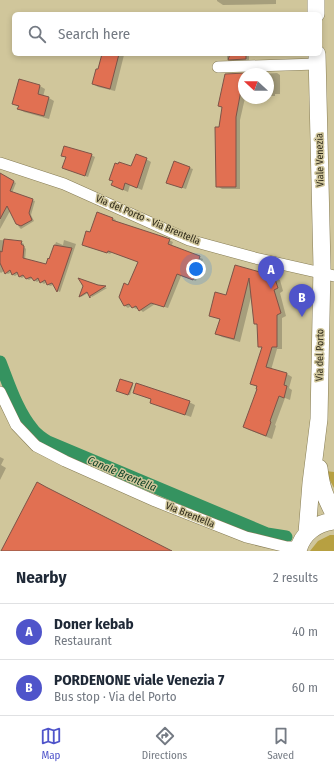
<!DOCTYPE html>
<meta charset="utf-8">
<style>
:root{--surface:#fff;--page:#f2f2f3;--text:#1f2937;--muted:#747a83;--line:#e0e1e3;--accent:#4f54ca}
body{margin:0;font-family:"Fira Sans Condensed",sans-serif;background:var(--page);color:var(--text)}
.compass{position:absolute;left:238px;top:68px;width:36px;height:36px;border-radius:50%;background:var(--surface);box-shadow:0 2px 6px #0003;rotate:291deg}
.you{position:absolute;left:196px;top:269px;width:14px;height:14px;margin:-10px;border:3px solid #fff;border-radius:50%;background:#1a73e8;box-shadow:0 0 0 6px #1a73e833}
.badge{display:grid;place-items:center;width:26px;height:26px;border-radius:50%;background:var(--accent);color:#fff;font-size:13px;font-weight:700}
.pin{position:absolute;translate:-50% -33px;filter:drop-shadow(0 1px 2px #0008)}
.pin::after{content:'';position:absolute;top:21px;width:14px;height:12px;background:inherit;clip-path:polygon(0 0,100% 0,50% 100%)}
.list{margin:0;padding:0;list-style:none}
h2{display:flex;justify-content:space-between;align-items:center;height:52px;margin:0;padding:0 16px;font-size:17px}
h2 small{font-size:13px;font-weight:400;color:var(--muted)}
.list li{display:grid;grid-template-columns:26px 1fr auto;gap:12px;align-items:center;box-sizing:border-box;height:56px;padding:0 16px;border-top:1px solid var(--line)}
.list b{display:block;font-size:15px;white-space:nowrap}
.list p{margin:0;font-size:13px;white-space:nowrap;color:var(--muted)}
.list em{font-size:13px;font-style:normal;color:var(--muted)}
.icon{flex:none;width:22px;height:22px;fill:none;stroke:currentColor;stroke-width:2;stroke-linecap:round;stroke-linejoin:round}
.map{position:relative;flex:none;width:334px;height:551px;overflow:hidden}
.search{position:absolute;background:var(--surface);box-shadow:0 2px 6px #0003;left:12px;right:12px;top:12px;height:44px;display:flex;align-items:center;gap:10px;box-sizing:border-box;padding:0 14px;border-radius:6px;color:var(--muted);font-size:15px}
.sheet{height:164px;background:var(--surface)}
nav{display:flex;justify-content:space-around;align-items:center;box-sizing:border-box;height:56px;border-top:1px solid var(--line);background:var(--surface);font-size:11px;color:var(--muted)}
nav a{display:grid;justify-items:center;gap:2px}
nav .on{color:var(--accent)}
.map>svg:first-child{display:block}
.green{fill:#b7a041}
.shadow{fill:#0003}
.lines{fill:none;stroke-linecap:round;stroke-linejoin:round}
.canal{stroke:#359360;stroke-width:13}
.building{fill:#e17052;stroke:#7d5448}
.minor-casing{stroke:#867c54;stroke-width:12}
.primary-casing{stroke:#867c54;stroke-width:18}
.minor{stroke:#fff;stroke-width:11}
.primary{stroke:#fff;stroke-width:17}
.labels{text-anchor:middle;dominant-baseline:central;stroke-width:3;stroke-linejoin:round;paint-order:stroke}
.street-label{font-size:10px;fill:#302b1b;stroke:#d0c69b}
.water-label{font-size:11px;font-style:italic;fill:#053a20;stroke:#d0c69b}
</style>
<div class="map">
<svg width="334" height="551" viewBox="0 0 334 551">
<rect width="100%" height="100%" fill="#d0c69b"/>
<path class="green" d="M325,471L334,472V488Z
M330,535H334V551H310L318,541Z"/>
<path class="shadow" d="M217,0H276V4L223,5L217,1Z
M103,54H123L124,55L115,91L98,87L93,84Z
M227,54H249V61H230L227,59Z
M277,73L280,75V94H275V96H268V74H262Z
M244,74V98H245L240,120V189H222L217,186L219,127L223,108L219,106Z
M19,80L40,86L45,89L43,97L49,98L54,101L49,119L24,112L19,109V107L13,103Z
M62,155H91L95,157L88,177L67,169V158Z
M146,159L151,162L142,190L130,185L128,192L112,185L132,167Z
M190,168L193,169L186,189L171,184Z
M1,175L16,183L12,193L35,201L31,215L34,221L21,229L19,227L10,211L0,229Z
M112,218L116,220L115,222L167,239L173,242L171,247L203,259L196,281L181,276L168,308L155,304L143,312L138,308L136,309L131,306L128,308L125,306L129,286L139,262L112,252L110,254L87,246L90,234Z
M0,240L21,242L24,244V247L26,249L25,260L47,265L50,260L56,242L63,245L64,240L76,244L60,292L58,291L54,284L51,286L48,285L47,282L44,284L41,282L40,280L37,282L34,280L33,278L29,280L27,279L25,276L22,278L20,277L18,274L15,276L13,275L12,272L8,274L6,273L5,270L1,273L0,272Z
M235,266L274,276L280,280L283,291L280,293L286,316L282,318V349H277L271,370L287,374L292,377L289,388L292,390L290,400L285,398L275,425L276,426L272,439L249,430L244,427L258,389L257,387L251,384L263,348L259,346L258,325L255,324L252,293L240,342L222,337L217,334L221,320L210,315L226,296Z
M80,279L107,288L92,297L88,293L81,297L80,296L84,286Z
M132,384L133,385L130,395L118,391Z
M134,392L189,402L195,405L191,417L156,405L152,400Z
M0,457L4,459L1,465L6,468L0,480Z"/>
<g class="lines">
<path class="canal" d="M0,362C9,385 17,411 33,430C37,435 43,439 48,442L267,534L286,537"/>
</g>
<path class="building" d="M102,54H119L110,89L92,84L96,69H98Z
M230,54H246V59L228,60Z
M246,73V74H244L236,117V187H216L215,127H219L222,107L218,106L225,74Z
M19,79L40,85L38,94L49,97L44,116L17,109L19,106L12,104Z
M64,146L92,154L85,176L62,168L66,157L61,156Z
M136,154L147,158L137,188L125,183L123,190L111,185L113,181L109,180L115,163L118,164L119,162L131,166Z
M174,161L190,167L182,188L166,183Z
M0,173L14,181L10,191L33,199L29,213L32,220L21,226L16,224L7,206L0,219Z
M97,212L113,218L112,220L167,238L170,239L168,244L200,256L193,280L177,274L164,307L151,303L139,311L136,306L132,308L129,304L124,306L119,297L124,283L128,285L138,262L108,251L107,253L82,245L86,231L90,232Z
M4,239L22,241L21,244L24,246L23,258L46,264L48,258L49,259L54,245L72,248L57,292L52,283L47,285L45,280L40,283L38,278L34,281L31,277L26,279L23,275L19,277L17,272L12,275L10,270L5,274L0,263V251L2,252Z
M235,265L274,276L278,288L274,290L281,313L277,315V347H272L266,367L287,373L284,385L287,386L284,398L279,396L270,421L271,422L266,436L243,427L257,389H256L257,386L250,384L262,347H258L257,324H254L249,278L234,339L215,334L220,319L209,316L215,292L226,295Z
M78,278L98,285L106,286L90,296V298L87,292L79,297L83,286Z
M120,379L133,383L128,395L116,391Z
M136,383L190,401L185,415L150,403L151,399L133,393Z
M37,482L46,487L172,551H1Z"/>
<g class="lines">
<defs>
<path id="minor" d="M218,67L317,64
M0,163L64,184L189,240L255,258L334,276
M0,392L16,425L36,446L65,461L155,501L246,537L287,547H299"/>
<path id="primary" d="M316,0V14
M319,468C321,488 325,496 334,514
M307,533L311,483L319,419L322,267L317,54
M298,551C302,533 317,523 334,521"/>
</defs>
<use href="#minor" class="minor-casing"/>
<use href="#primary" class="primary-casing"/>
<use href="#minor" class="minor"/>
<use href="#primary" class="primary"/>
</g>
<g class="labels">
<g class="street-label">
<text transform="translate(320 160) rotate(-91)">Viale Venezia</text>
<text transform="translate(148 220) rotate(23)">Via del Porto - Via Brentella</text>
<text transform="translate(320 355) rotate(-89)">Via del Porto</text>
<text transform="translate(190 515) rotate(22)">Via Brentella</text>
</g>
<g class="water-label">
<text transform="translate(122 474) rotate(23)">Canale Brentella</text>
</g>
</g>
</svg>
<svg class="compass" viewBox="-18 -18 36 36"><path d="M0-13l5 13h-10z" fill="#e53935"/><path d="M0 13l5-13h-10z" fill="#747a83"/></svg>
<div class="you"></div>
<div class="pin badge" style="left:271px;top:289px">A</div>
<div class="pin badge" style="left:302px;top:317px">B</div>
<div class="search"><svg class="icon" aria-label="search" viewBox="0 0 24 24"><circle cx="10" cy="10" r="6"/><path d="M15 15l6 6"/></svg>Search here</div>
</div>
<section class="sheet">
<h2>Nearby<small>2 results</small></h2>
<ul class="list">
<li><span class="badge">A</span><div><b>Doner kebab</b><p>Restaurant</p></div><em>40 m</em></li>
<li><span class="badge">B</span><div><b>PORDENONE viale Venezia 7</b><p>Bus stop · Via del Porto</p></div><em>60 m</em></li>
</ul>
</section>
<nav>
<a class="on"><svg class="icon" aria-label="map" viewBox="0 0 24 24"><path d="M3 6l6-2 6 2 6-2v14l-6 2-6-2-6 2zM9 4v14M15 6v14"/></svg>Map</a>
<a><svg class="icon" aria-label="directions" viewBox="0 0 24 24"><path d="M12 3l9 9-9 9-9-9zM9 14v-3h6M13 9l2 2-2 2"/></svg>Directions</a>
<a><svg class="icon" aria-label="saved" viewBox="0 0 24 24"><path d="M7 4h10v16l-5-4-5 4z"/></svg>Saved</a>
</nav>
